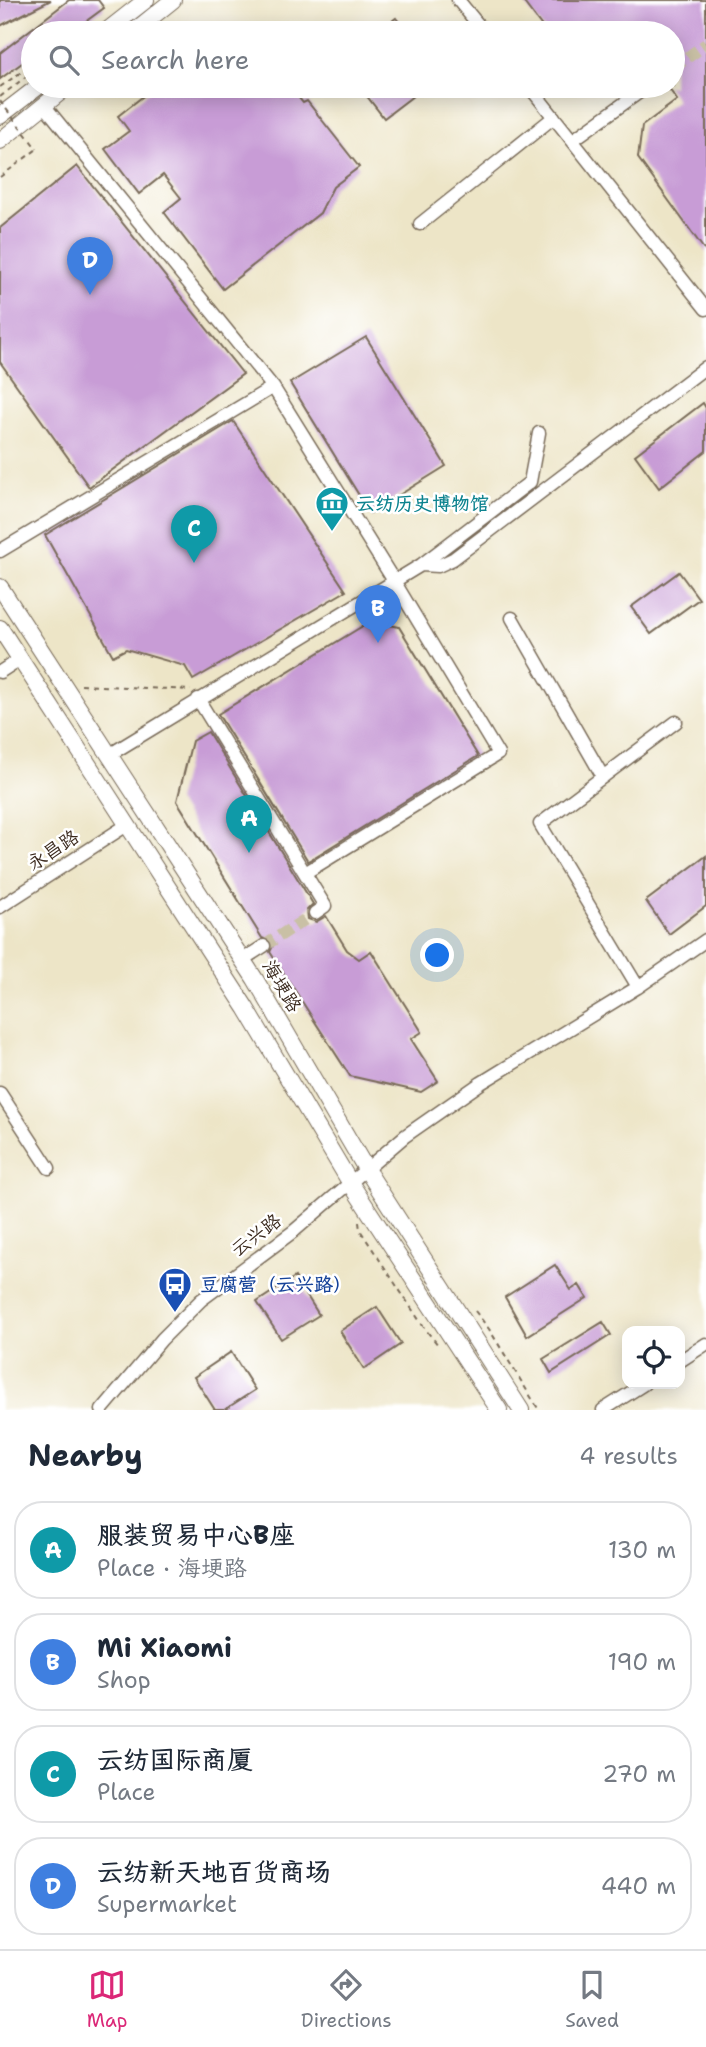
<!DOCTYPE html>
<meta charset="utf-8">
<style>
:root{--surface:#fff;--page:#f2f2f3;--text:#1f2937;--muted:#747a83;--line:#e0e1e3;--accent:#db2777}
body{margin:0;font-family:"Shantell Sans","LXGW WenKai TC",sans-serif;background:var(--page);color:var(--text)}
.controls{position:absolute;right:21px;bottom:21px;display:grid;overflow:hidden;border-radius:14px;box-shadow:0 4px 18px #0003}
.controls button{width:63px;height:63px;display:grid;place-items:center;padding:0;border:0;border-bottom:2px solid var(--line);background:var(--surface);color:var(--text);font:35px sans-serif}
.you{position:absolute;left:438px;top:956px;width:24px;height:24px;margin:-18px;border:5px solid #fff;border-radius:50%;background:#1a73e8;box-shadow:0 0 0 10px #1a73e833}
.badge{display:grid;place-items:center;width:46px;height:46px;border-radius:50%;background:var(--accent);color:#fff;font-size:23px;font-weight:700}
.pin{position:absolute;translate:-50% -58px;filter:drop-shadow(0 2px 4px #0008)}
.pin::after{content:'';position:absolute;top:37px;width:24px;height:21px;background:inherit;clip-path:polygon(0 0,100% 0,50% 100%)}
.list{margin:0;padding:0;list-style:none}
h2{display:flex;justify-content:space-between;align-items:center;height:91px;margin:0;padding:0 28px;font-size:30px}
h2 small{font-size:23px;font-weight:400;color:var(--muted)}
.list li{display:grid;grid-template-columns:46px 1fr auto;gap:21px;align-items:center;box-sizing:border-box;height:98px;margin:0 14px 14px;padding:0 14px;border:2px solid var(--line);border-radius:28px}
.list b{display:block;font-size:26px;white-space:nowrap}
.list p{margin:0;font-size:23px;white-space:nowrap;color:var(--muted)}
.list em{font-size:23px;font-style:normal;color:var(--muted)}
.icon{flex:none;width:38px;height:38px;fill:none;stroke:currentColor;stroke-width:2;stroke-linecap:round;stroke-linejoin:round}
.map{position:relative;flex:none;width:706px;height:1410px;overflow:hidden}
.search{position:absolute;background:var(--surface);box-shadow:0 4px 18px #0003;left:21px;right:21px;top:21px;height:77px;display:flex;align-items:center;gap:18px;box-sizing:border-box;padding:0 24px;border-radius:38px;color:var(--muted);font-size:26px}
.sheet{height:539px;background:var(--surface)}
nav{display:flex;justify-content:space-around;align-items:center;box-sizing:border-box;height:98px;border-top:2px solid var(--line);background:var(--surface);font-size:19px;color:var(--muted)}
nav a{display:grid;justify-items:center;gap:4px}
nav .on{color:var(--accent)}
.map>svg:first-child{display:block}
.building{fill:#c89cd6}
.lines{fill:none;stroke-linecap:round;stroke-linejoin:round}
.minor-tunnel{stroke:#c9c0a5;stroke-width:12;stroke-dasharray:12 6;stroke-linecap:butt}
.minor-casing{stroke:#796b59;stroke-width:15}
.major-casing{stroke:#796b59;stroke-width:18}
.path{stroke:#796b59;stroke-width:2;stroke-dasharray:5 5;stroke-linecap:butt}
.minor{stroke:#fff;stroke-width:12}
.major{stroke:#fff;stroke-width:16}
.path-bridge{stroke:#796b59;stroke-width:2;stroke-dasharray:5 5;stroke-linecap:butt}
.labels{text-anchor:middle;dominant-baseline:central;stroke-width:5;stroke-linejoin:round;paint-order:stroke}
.culture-label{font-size:19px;font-weight:bold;fill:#0d838f;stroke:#fff;text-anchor:start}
.street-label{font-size:19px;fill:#3b2a1e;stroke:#fff}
.transit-label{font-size:19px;font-weight:bold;fill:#164399;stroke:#fff;text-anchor:start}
</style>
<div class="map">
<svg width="706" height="1410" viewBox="0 0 706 1410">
<rect width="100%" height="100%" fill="#fff"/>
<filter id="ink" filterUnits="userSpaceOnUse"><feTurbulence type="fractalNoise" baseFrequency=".0143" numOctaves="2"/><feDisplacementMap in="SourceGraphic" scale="14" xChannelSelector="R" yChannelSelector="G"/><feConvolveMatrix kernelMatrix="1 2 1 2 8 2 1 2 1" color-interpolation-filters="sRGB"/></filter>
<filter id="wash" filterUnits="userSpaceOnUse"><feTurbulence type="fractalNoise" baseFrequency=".00686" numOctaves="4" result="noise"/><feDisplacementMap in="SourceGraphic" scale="28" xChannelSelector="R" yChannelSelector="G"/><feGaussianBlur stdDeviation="1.57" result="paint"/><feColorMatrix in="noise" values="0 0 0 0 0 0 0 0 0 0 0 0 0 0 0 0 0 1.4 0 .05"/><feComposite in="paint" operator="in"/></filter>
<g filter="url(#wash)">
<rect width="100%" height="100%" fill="#ede5c7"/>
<g id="blocks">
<path class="building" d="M0,0H51L0,26Z
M69,0H98L104,8L70,33H33V55L0,79V53Z
M522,0H706V252L638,158L642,126L677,100L667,86H673V33H547Z
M396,18L408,33H376Z
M156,86H289L303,103L307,101L359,167L333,187L320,213L223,289L164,212L181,198L163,175L139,194L105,149L129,131L118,116Z
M359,86H426L384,118Z
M77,166L243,374L89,487L0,362V228Z
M366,337L446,466L370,513L290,383Z
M703,403L706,408V451L659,488L635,455Z
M233,421L346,591L193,680L185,666L126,649L113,656L45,535Z
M679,572L699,599L651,634L631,607Z
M371,621L399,627L478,756L308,861L218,714Z
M208,732L313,904L307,910L308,919L316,922L326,916L347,950L359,959L371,951L422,1032L411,1039L438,1081L421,1092L350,1076L270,952L273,946L272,942L262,938L177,801L192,741Z
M706,856V906L669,934L646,901Z
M555,1265L571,1290L579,1285L587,1298L527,1336L505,1297Z
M295,1277L319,1315L281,1339L257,1302Z
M377,1307L401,1344L364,1369L340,1331Z
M603,1322L611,1335L551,1373L543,1359Z
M231,1352L255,1390L224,1410H215L194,1377Z"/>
</g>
</g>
<g filter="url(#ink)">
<use href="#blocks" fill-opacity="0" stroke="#796b59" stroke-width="2"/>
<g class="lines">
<path class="minor-tunnel" d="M673,68L706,44
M264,946L315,913"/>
<defs>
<path id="minor" d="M458,0L485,33
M529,86L706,309
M44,105L273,387L394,581L498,754L305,873
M573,140L648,86
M420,224L554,117
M0,551L273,387
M421,565L438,566L453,559L706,367
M512,618L603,777
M0,672L20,659
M198,699L325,906L315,913
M109,755L421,565L530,482L539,433
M0,907L127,825
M242,960L264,946
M638,987L540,824L676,722
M0,1093L49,1168
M680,1361L706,1344
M102,1410L162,1339L201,1300L294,1231L405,1136L481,1083L638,987L706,940
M603,1410L644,1384"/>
<path id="major" d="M104,33L146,0
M132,33L173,0
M0,116L39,86
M0,141L68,86
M0,587L255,979L366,1169L521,1410
M0,628L246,1008L351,1184L499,1410"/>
</defs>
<use href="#minor" class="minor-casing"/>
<use href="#major" class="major-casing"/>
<path class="path" d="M81,33L93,24
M0,87L30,66
M0,97L33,71
M0,177L37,149
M81,685L191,690
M359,1222L360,1230L425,1329L439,1346
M475,1311L489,1329L539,1410"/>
<use href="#minor" class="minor"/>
<use href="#major" class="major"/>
<path class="path-bridge" d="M0,101L37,149"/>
</g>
</g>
<defs>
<symbol id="museum-pin" viewBox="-11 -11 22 30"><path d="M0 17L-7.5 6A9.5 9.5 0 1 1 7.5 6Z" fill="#0f9aa8" stroke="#fff"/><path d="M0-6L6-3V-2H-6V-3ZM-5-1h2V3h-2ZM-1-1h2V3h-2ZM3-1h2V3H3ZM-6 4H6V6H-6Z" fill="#fff"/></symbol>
<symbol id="bus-pin" viewBox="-11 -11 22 30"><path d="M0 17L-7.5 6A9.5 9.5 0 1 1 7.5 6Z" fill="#1a4fb4" stroke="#fff"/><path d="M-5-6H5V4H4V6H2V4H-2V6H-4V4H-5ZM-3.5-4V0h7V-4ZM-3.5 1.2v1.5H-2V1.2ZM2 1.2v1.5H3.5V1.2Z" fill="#fff"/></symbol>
</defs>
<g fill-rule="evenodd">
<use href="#museum-pin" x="313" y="484" width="38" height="52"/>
<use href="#bus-pin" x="156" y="1265" width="38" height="52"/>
</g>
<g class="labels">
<g class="culture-label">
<text x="356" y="503">云纺历史博物馆</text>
</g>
<g class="street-label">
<text transform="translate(53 850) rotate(-33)">永昌路</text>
<text transform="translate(282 986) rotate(59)">海埂路</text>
<text transform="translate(256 1235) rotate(-37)">云兴路</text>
</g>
<g class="transit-label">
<text x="200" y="1284">豆腐营（云兴路）</text>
</g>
</g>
</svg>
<div class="controls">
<button><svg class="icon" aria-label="locate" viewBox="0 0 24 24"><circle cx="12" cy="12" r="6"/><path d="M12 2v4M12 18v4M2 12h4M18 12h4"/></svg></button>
</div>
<div class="you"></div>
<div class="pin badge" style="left:249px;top:853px;background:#0f9aa8">A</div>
<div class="pin badge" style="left:378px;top:643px;background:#3f7fe0">B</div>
<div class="pin badge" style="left:194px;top:563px;background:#0f9aa8">C</div>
<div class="pin badge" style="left:90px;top:295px;background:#3f7fe0">D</div>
<div class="search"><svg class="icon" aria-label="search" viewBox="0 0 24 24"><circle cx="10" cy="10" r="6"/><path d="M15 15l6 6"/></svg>Search here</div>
</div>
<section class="sheet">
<h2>Nearby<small>4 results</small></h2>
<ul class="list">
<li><span class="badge" style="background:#0f9aa8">A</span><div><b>服装贸易中心B座</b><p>Place · 海埂路</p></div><em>130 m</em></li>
<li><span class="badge" style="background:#3f7fe0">B</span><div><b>Mi Xiaomi</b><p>Shop</p></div><em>190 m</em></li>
<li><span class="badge" style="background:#0f9aa8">C</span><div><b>云纺国际商厦</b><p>Place</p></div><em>270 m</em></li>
<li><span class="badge" style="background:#3f7fe0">D</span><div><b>云纺新天地百货商场</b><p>Supermarket</p></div><em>440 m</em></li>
</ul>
</section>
<nav>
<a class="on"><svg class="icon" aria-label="map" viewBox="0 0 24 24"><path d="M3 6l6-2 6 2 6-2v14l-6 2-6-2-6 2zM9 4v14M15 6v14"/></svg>Map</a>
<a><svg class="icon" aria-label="directions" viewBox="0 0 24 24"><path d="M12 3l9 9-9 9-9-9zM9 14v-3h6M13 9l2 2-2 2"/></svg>Directions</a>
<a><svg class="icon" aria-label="saved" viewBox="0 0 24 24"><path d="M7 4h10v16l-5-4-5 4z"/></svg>Saved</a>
</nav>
